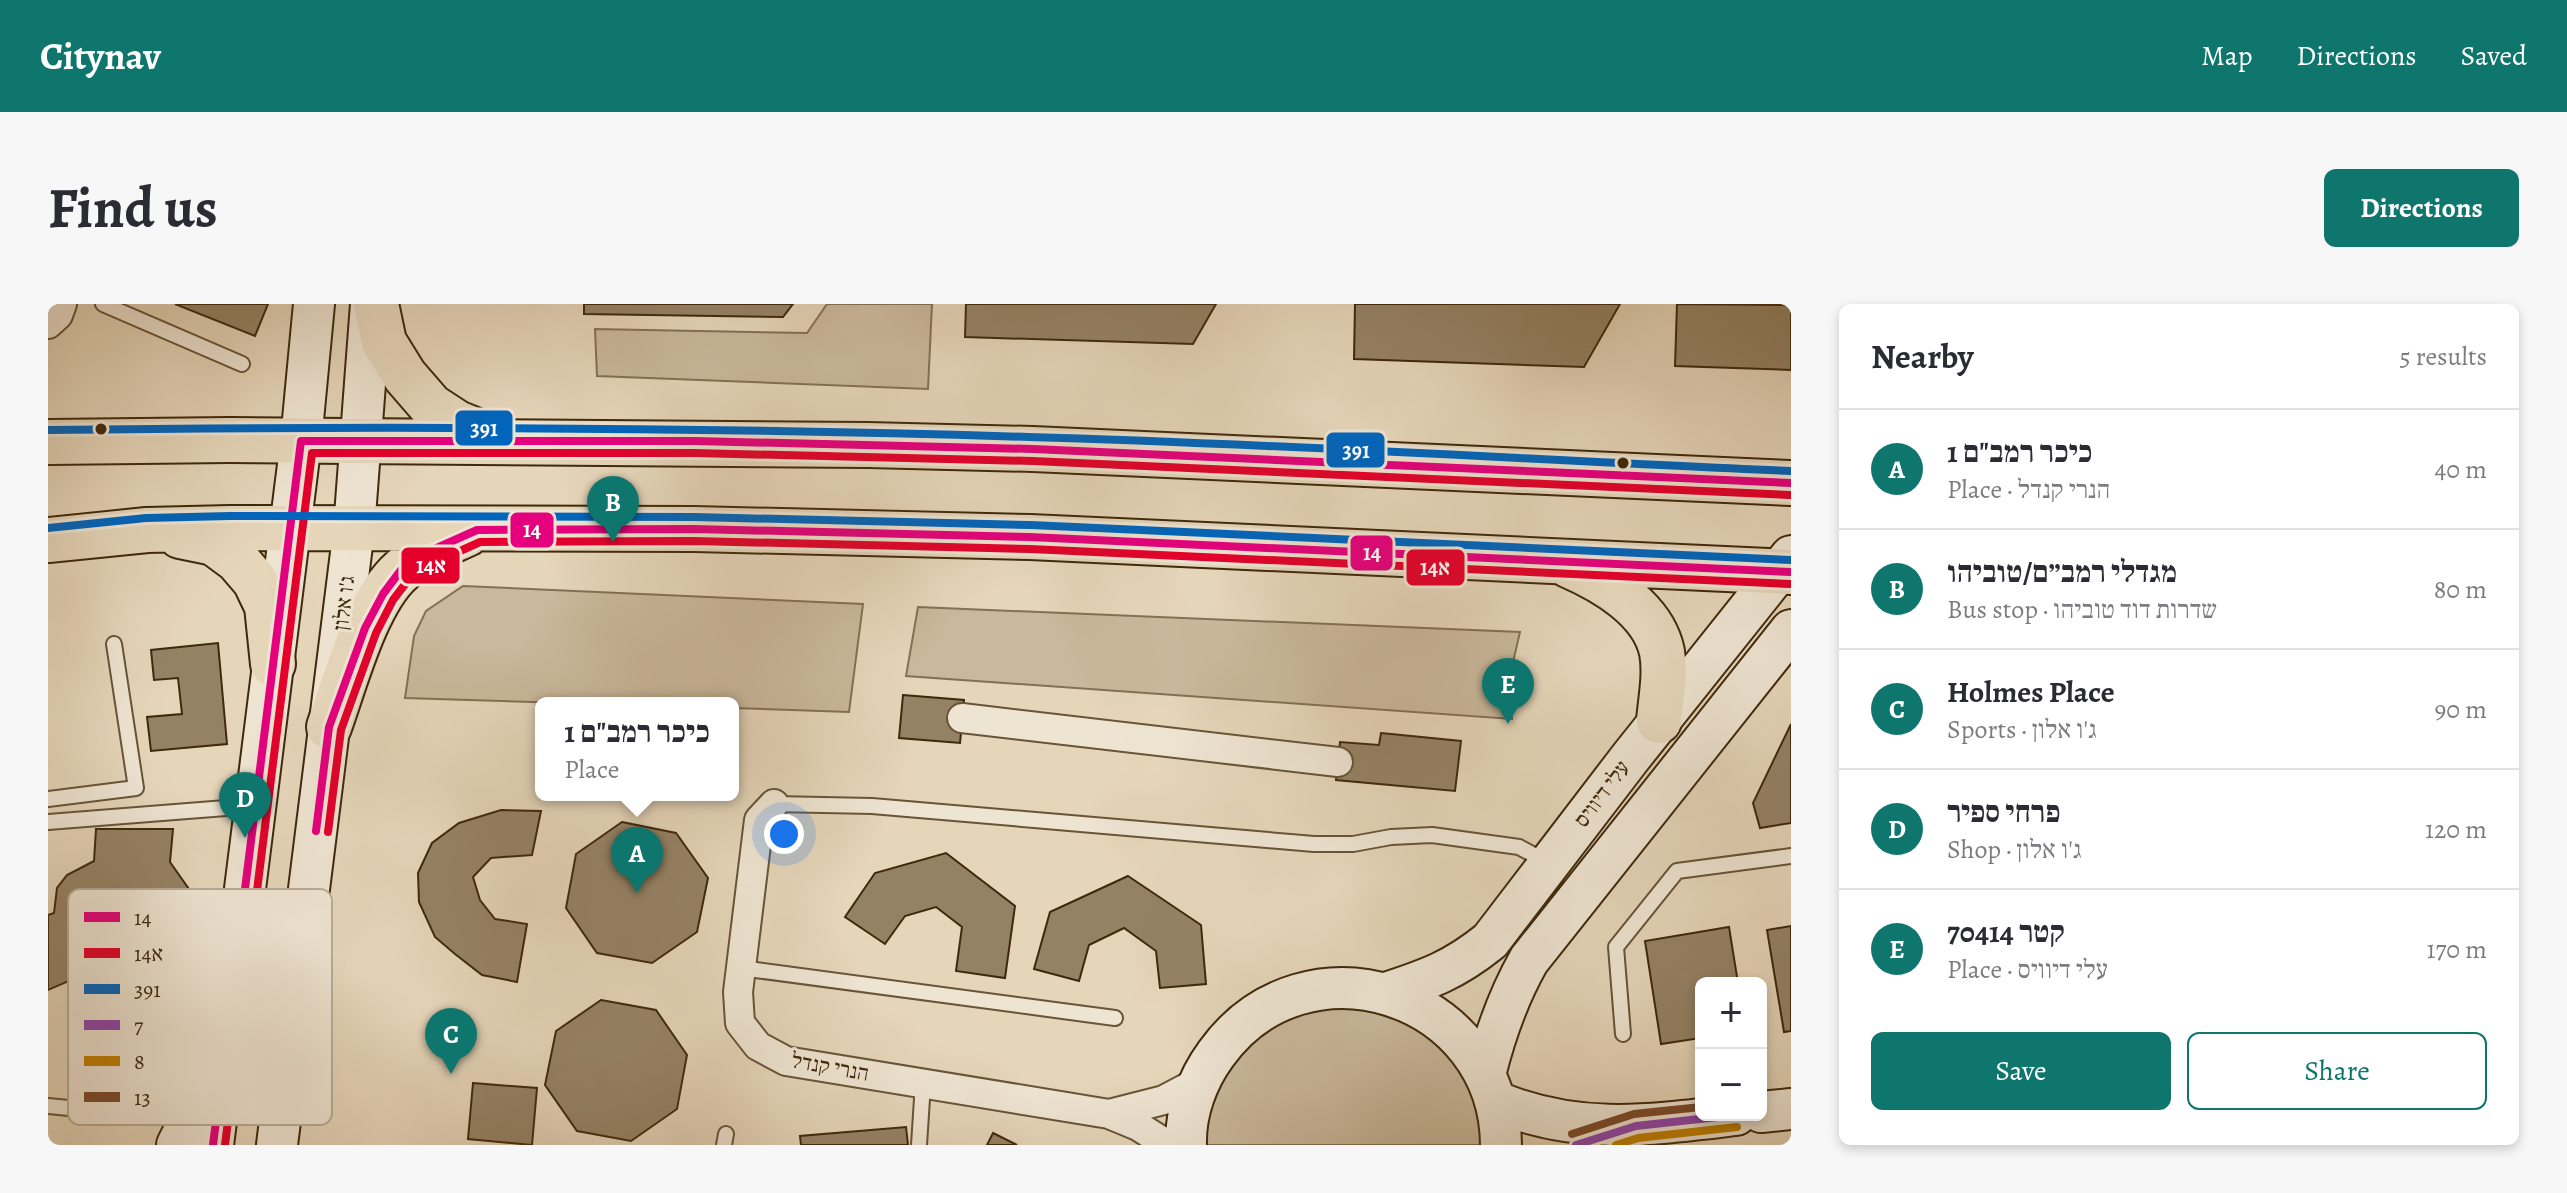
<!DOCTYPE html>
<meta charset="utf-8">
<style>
:root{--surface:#fff;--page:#f7f7f7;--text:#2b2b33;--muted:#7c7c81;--line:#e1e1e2;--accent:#0f766e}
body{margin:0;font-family:Alegreya,"Frank Ruhl Libre",serif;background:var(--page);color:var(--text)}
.controls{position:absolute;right:24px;bottom:24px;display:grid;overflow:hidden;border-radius:12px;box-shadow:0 4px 12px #0003}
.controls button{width:72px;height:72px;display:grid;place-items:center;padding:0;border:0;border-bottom:2px solid var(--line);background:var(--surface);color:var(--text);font:40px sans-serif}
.you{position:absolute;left:736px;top:530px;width:28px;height:28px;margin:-20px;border:6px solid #fff;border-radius:50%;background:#1a73e8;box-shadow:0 0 0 12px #1a73e833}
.badge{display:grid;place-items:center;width:52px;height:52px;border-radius:50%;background:var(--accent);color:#fff;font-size:26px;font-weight:700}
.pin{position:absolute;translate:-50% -66px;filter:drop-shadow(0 2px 4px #0008)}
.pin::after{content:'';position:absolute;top:42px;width:28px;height:24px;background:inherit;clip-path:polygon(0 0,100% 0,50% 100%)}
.popup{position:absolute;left:487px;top:393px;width:204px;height:104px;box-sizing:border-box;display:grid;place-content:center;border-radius:12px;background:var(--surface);filter:drop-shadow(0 2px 6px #0005);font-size:26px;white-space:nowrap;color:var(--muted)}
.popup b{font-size:30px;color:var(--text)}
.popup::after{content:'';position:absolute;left:50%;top:100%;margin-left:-16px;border:16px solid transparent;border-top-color:var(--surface)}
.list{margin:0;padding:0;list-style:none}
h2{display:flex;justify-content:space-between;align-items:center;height:104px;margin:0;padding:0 32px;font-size:34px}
h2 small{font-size:26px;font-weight:400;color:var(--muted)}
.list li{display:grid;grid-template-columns:52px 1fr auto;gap:24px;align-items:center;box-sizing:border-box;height:120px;padding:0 32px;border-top:2px solid var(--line)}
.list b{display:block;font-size:30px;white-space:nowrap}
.list p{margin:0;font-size:26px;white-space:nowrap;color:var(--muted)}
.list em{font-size:26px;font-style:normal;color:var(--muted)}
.actions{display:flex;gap:16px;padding:24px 32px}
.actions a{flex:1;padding:18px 0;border:2px solid var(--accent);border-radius:12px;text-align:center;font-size:28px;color:var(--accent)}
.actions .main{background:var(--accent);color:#fff}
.map{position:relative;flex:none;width:1743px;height:841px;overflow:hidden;border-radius:12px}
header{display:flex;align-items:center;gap:48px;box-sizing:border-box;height:112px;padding:0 40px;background:var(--accent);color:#fff}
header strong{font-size:38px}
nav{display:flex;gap:44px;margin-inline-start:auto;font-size:28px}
.intro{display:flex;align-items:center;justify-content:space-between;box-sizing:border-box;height:192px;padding:0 48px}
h1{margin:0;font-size:56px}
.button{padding:20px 36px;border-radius:12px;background:var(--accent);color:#fff;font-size:28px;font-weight:700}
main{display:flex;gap:48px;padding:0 48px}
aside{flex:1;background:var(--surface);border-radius:12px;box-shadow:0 4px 12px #0003}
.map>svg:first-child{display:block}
.green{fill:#c9b89b;stroke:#847053;stroke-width:2}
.building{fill:#958265;stroke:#3f290b;stroke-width:2}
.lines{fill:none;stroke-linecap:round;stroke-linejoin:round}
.lane-casing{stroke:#685436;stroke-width:18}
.street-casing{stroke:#685436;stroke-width:32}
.secondary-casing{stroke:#3f290b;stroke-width:44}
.highway-casing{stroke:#3f290b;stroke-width:48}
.lane{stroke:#eee4d2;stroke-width:14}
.street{stroke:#eee4d2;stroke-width:28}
.secondary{stroke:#eee4d2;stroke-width:40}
.highway{stroke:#e5d5b9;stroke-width:44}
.bus-1-casing{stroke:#eee4d2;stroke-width:14}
.bus-2-casing{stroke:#eee4d2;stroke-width:14}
.bus-3-casing{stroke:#eee4d2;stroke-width:14}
.bus-4-casing{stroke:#eee4d2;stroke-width:14}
.bus-5-casing{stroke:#eee4d2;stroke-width:14}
.bus-6-casing{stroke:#eee4d2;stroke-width:14}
.bus-1{stroke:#e5007d;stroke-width:8}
.bus-2{stroke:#e4002b;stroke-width:8}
.bus-3{stroke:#0065bd;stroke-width:8}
.bus-4{stroke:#8e44ad;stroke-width:8}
.bus-5{stroke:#c08003;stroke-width:8}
.bus-6{stroke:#7a4b2a;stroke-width:8}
.bus-dot{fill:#3f290b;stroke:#eee4d2;stroke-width:3}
.labels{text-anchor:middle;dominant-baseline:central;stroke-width:6;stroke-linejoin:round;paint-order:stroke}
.street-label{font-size:22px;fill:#3f290b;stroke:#eee4d2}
.key{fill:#eee4d2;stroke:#baac96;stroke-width:2}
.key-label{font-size:22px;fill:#3f290b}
.line-badge{stroke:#eee4d2;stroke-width:3}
.badge-label{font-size:22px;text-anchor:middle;font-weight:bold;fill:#fff}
</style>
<header>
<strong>Citynav</strong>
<nav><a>Map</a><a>Directions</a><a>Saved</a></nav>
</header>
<div class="intro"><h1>Find us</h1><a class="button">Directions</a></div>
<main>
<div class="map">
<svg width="1743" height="841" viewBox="0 0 1743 841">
<rect width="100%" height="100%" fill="#e5d5b9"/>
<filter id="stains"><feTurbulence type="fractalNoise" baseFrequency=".0025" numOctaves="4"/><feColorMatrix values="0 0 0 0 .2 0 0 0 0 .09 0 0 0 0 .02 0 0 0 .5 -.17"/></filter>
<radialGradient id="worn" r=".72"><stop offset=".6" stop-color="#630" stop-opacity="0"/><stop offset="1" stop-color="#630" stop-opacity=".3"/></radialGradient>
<path class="green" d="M779,0H884L880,85L549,72L547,25L759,29Z
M415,282L815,300L801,408L685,404V399H518L357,394L366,332L378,307Z
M870,303L1472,328L1459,384L1464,415L858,372Z
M1324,701L1388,733L1429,791L1436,841H1154L1161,793L1210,727L1247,707Z"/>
<path class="building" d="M127,0H220L207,32Z
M536,0H745L735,13L536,10Z
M918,0H1168L1145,40L917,33Z
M1307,0H1572L1536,63L1306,55Z
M1629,0L1743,1V66L1627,62Z
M170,339L179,440L103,447L99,413L134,410L130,374L106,376L103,346Z
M855,391L916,396L912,439L851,434Z
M1743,420V519L1712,524L1705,499Z
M1333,429L1413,437L1407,487L1288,476L1292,438L1331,441Z
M453,506L493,507L484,551L443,554L425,573L432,596L447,615L479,620L469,678L434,671L407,650L387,633L371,598L370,569L384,539L411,519Z
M574,518L628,529L660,574L649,628L604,659L549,649L518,604L528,550Z
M48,525H125L122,558L148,595L147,622L179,642L131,700L96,671L75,677L39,669L0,686V611L6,609L9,584L19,571L46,557Z
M898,549L967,602L957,674L908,667L914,623L888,603L857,612L837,640L797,613L827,569Z
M1080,572L1153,621L1158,680L1112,684L1108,647L1076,624L1041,641L1031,677L986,665L1002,608Z
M1743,622V727L1736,728L1719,626Z
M1681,623L1690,679H1653V734L1613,740L1597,637Z
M553,696L608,706L639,751L629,805L583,837L529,827L497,781L508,727Z
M425,779L489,784L484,841L420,835Z
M858,823L860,841H753L752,832Z
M945,829L969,841H939Z"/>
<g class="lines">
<defs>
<path id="lane" d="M55,0L194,60
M0,495L88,484L66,340
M726,500L824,502L1266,540H1305L1343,533L1384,531L1471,543L1499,558
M0,518L203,502
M693,664L1067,714
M1575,730L1568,643L1629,567L1743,552
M0,802L51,807
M676,841L678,830
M871,841L875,779"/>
<path id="street" d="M0,20L10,11L14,0
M914,414L1290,458
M726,500L711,516L690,688L692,719L710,742L738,757L1061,810L1090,822L1120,841
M1061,810L1116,796L1152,777"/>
<path id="secondary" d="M1338,689C1381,675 1406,666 1442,637L1582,454L1743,252
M1437,771C1447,730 1460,693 1481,656L1743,326
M1447,797C1529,832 1603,821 1688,811
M1713,808L1743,805
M129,841L162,775
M165,841L253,137L266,0
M229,841L306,225L323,0
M1138,841C1137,809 1149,776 1168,750C1257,626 1452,689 1453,841"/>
<path id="highway" d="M328,0L336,38L357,72L383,102L409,119L444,133
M0,138L182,136L820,141L985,145L1743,179
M132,232L166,239L189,256L207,277L219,302L225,360
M0,236L99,226L182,224L646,225L982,233L1743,268
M1520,261C1557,277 1605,305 1614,348C1618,371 1613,394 1611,417
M281,423C297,379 318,297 354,266C372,249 397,240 419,230"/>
</defs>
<use href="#lane" class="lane-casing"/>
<use href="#street" class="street-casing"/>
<use href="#secondary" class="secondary-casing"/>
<use href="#highway" class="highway-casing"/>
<use href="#lane" class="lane"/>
<use href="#street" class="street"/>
<use href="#secondary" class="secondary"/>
<use href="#highway" class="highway"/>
<defs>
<path id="bus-1" d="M268,527L281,423L317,324L335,290L353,266L382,247L429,226L646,225L982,233L1743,268
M165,841L253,137H647L985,145L1743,179"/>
<path id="bus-2" d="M280,528L293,426L328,329L345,296L361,275L388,258L432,238L646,237L982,245L1742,280
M177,841L264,149H647L985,157L1742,191"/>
<path id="bus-3" d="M0,126C326,122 655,123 981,133C1235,140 1489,156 1743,167
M0,224L98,214L182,212L646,213L983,221L1743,256"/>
<path id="bus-4" d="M1528,841L1588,822L1688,811"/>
<path id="bus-5" d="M1568,841L1590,834L1689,823"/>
<path id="bus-6" d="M1524,830L1586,810L1653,803"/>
</defs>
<use href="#bus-1" class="bus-1-casing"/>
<use href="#bus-2" class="bus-2-casing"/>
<use href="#bus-3" class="bus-3-casing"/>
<use href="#bus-4" class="bus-4-casing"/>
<use href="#bus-5" class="bus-5-casing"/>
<use href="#bus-6" class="bus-6-casing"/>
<use href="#bus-1" class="bus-1"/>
<use href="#bus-2" class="bus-2"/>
<use href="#bus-3" class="bus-3"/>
<use href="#bus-4" class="bus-4"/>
<use href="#bus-5" class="bus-5"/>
<use href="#bus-6" class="bus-6"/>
</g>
<g class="bus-dot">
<circle cx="53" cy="125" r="7"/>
<circle cx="1575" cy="159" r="7"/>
</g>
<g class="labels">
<g class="street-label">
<text transform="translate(296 299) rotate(-83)">ג'ו אלון</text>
<text transform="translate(1554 490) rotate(-53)">עלי דיוויס</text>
<text transform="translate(782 763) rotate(10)">הנרי קנדל</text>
</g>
</g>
<rect x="20" y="585" width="264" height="236" rx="12" class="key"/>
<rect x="36" y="608" width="36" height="10" fill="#e5007d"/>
<rect x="36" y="644" width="36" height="10" fill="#e4002b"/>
<rect x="36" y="680" width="36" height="10" fill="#0065bd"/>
<rect x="36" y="716" width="36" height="10" fill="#8e44ad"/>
<rect x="36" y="752" width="36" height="10" fill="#c08003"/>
<rect x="36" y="788" width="36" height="10" fill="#7a4b2a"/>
<g class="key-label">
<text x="86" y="621">14</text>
<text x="86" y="657">14א</text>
<text x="86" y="693">391</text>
<text x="86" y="729">7</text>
<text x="86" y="765">8</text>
<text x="86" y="801">13</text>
</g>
<g class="line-badge">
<rect x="406" y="105" width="60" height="38" rx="8" fill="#0065bd"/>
<rect x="1277" y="127" width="61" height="38" rx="8" fill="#0065bd"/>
<rect x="461" y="207" width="46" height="38" rx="8" fill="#e5007d"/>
<rect x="1301" y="230" width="45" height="38" rx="8" fill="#e5007d"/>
<rect x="352" y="242" width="61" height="39" rx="8" fill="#e4002b"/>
<rect x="1357" y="244" width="61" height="39" rx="8" fill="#e4002b"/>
</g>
<g class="badge-label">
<text x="436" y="132">391</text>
<text x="1308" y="154">391</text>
<text x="484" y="233">14</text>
<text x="1324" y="256">14</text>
<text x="383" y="269">14א</text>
<text x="1387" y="271">14א</text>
</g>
<rect width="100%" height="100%" filter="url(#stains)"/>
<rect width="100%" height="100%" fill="url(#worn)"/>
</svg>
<div class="controls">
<button>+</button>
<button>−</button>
</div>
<div class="you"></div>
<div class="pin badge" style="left:589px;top:589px">A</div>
<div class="popup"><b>כיכר רמב&quot;ם 1</b>Place</div>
<div class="pin badge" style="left:565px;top:238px">B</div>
<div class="pin badge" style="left:403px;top:770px">C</div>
<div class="pin badge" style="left:197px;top:534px">D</div>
<div class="pin badge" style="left:1460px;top:420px">E</div>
</div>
<aside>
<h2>Nearby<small>5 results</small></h2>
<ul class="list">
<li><span class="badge">A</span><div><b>כיכר רמב&quot;ם 1</b><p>Place · הנרי קנדל</p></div><em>40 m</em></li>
<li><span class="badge">B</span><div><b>מגדלי רמב״ם/טוביהו</b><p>Bus stop · שדרות דוד טוביהו</p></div><em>80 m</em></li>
<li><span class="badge">C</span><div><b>Holmes Place</b><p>Sports · ג'ו אלון</p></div><em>90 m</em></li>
<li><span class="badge">D</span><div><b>פרחי ספיר</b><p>Shop · ג'ו אלון</p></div><em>120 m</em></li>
<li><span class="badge">E</span><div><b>קטר 70414</b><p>Place · עלי דיוויס</p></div><em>170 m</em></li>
</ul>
<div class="actions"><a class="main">Save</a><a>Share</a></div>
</aside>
</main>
